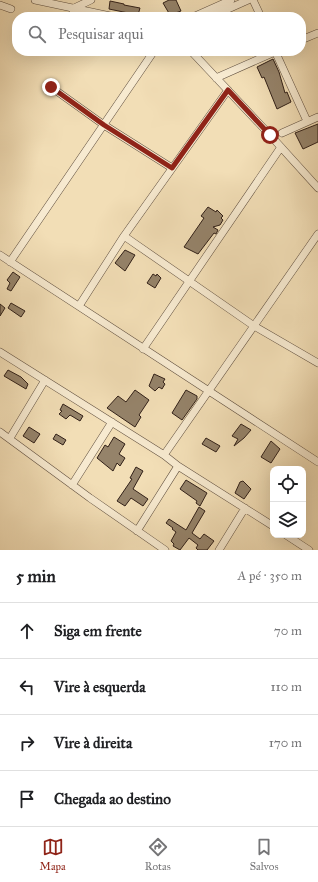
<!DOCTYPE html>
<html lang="pt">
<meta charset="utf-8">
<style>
:root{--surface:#fff;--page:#f2f2f2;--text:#202124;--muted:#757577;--line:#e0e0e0;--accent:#8f2418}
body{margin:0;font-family:"IM FELL Great Primer",serif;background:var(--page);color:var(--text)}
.controls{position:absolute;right:12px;bottom:12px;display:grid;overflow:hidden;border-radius:8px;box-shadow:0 4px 16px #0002}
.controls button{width:36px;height:36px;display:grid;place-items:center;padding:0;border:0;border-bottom:1px solid var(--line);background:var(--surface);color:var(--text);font:20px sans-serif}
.stop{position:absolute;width:12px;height:12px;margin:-9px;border:3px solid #8f2418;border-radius:50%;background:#fff}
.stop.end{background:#8f2418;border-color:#fff;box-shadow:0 1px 4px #0008}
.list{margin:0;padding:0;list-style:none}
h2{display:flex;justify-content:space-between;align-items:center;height:52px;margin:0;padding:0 16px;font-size:17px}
h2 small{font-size:13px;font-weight:400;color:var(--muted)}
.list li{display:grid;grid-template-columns:26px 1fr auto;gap:12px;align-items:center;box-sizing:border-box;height:56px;padding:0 16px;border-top:1px solid var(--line)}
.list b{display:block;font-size:15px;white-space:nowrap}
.list em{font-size:13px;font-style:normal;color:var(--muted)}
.icon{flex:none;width:22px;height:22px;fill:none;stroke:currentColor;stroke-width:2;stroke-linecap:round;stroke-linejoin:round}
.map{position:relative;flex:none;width:318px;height:550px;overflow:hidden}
.search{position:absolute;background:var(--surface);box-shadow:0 4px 16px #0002;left:12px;right:12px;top:12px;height:44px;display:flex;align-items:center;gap:10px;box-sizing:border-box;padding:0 14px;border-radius:16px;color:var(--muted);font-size:15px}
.sheet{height:276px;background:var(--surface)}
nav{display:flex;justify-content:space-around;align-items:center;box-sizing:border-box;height:56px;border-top:1px solid var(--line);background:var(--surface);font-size:11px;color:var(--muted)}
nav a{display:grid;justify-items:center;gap:2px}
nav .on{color:var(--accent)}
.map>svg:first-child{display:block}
.building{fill:#95836a;stroke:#312018}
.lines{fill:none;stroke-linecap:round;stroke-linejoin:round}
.street-casing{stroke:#615040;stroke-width:8}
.street{stroke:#f7ead0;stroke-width:7}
.route{stroke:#8f2418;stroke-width:5}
</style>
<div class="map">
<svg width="318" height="550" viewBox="0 0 318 550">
<rect width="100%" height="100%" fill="#f2deb6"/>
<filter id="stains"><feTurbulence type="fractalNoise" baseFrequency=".005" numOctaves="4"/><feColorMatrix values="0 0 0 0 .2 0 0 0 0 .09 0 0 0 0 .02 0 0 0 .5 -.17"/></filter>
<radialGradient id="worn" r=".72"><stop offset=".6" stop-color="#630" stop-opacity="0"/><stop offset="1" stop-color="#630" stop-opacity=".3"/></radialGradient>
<path class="building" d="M169,0H176L181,11L170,15L163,3Z
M110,1L124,4V5L140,8L138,15L109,9Z
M273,59L279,72L285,93L287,92L291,102L277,109L264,77L262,78L257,67Z
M318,124V142L303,149L295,133Z
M208,207L216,212L217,210L223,216L221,218L223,220L220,225L213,227L218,230L216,234L214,233L198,254L184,247L204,218L201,216Z
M125,250L135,255L125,271L115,263Z
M13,272L20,277L11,291L7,289L10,283L7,280Z
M153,274L156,276L157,274L161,278L155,288L147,283Z
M11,303L25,311L21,317L8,308Z
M0,304L5,308L0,316Z
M8,370L21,377L28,384L26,389L4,376Z
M154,374L165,379L163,382L165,384L162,389L159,387L155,391L149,386Z
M135,390L149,400L139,415L141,417L135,427L107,408L118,396L126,402Z
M186,390L197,396V399L182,420L172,413Z
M63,404L83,416L80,421L70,415L66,419L59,414L62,411L60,410Z
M241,424L251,430L244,438L234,446L238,439L232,436Z
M29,427L40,434L34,443L23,436Z
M56,434L66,440L63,445L53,439Z
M114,437L125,444L119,454L125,458L120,466L117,463L113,471L97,458L105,445L108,447Z
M206,438L220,446L216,452L202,444Z
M271,441L280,449L271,463L261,457Z
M136,467L143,471L133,489L148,499L143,506L131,498L125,506L117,501L132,479L130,478Z
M186,480L207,493L200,506L196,503L197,501L180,489Z
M243,481L251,489L244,499L235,493L240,482Z
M199,507L205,511L192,533L200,539L204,534L214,541L207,550H198L196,548L198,545L189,538L180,550L173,546L174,544L171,541L176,532L172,529L173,528L166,523L169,519L186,530Z"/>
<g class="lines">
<defs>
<path id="street" d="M35,0L115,17
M253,0L261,17
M0,5L11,9
M72,9L91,0
M193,17L231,0
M210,17L248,0
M301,40L318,33
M191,51L270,135L318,188
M275,51L307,121
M216,78L277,51
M51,87L104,125L172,168
M282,133L318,117
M124,236L254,326L318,363
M0,255L318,462
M10,262L154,51
M79,306L124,236L228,90
M143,349L281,147
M0,352L164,455L178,466L273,526
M0,432L90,498L165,550
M10,438L45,380
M164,455L318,234
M72,485L112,422
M137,531L178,466
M286,535L309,550
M219,550L245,508"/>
</defs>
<use href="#street" class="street-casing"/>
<use href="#street" class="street"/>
</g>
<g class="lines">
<path class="route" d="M51,87L104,125L172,168L228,90L270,135"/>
</g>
<rect width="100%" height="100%" filter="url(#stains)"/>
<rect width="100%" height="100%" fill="url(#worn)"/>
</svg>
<div class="controls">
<button><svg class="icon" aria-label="locate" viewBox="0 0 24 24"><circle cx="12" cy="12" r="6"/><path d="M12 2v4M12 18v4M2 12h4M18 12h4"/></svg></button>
<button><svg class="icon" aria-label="layers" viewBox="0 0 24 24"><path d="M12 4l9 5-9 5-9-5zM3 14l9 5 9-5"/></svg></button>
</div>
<div class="stop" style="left:270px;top:135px"></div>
<div class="stop end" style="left:51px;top:87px"></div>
<div class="search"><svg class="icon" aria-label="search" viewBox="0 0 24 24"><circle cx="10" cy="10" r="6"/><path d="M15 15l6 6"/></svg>Pesquisar aqui</div>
</div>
<section class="sheet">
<h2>5 min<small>A pé · 350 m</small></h2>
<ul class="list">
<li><svg class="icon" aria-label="ahead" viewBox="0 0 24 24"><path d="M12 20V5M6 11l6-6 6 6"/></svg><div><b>Siga em frente</b></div><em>70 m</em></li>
<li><svg class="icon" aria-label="left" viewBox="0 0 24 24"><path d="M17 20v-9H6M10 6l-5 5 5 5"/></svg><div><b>Vire à esquerda</b></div><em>110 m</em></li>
<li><svg class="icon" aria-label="right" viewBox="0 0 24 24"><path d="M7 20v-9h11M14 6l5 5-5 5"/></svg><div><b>Vire à direita</b></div><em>170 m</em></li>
<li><svg class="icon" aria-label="arrive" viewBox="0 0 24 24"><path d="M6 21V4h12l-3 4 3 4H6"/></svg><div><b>Chegada ao destino</b></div></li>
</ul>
</section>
<nav>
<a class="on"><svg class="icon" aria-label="map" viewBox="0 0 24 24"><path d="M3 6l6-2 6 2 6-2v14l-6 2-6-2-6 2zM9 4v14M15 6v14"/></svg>Mapa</a>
<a><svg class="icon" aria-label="directions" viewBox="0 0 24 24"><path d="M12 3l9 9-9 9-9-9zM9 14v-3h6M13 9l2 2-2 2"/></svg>Rotas</a>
<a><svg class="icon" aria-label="saved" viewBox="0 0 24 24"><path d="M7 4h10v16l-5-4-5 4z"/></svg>Salvos</a>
</nav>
